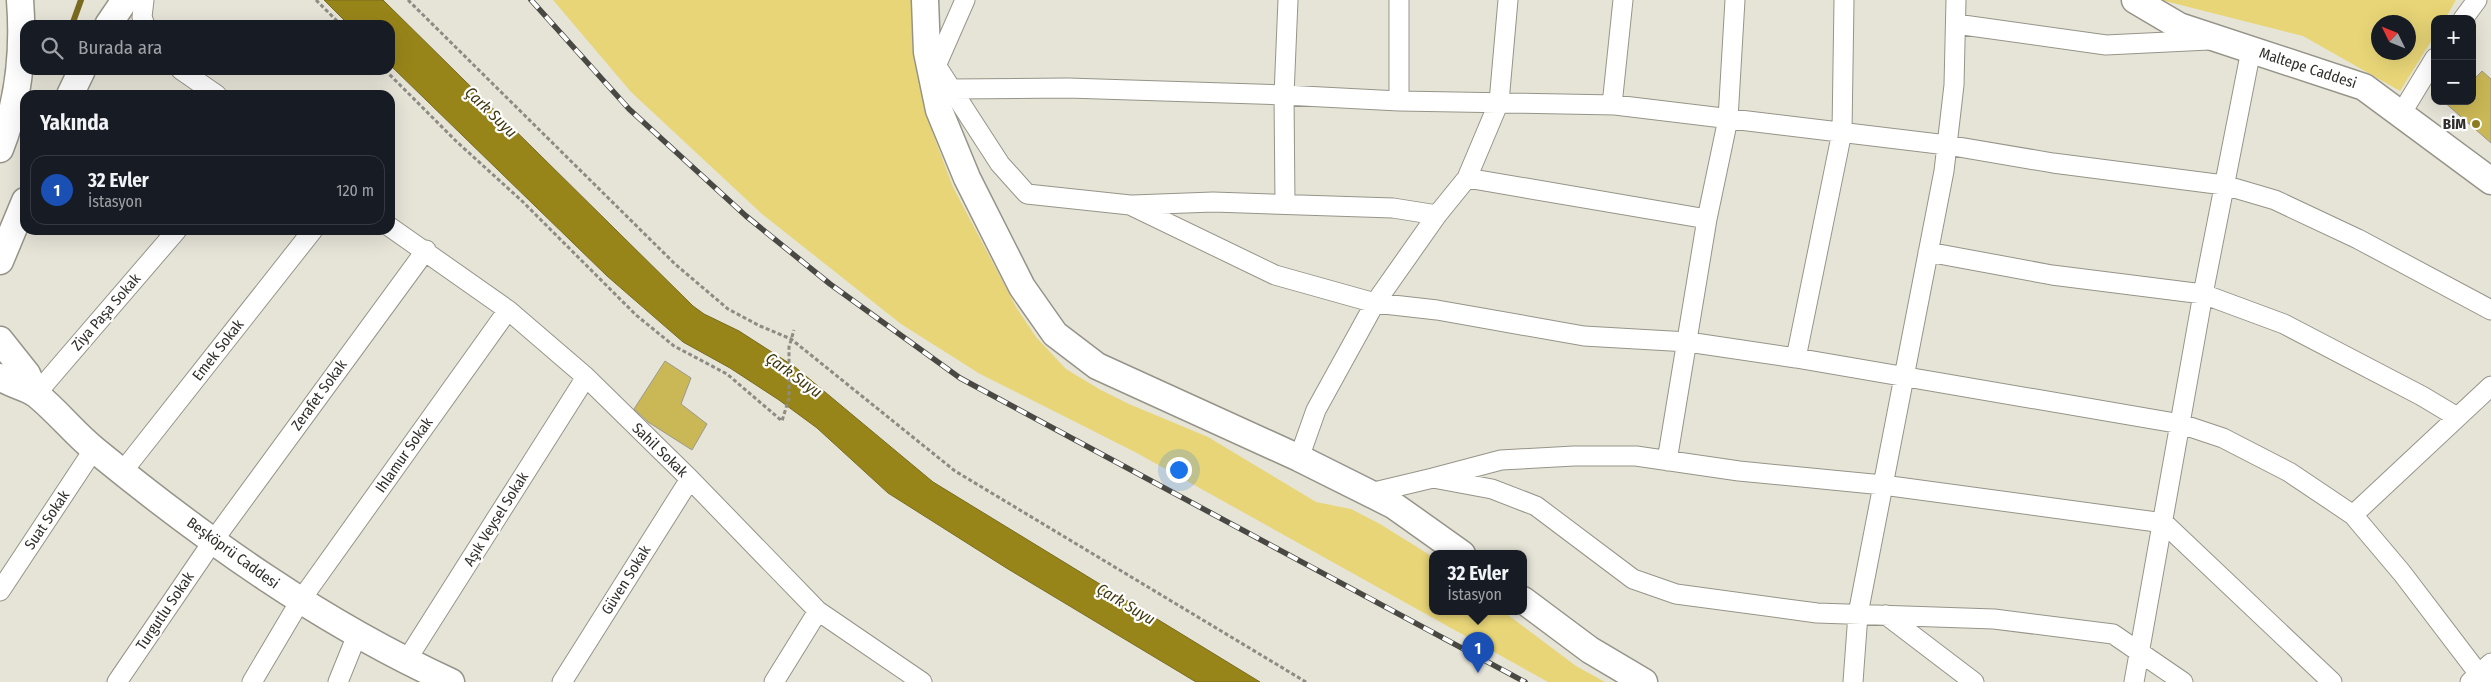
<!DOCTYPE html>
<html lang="tr">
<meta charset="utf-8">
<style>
:root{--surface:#171b24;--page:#242831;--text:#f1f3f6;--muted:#9ea1a6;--line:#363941;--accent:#ea580c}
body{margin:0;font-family:"Fira Sans Condensed",sans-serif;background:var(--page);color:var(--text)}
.controls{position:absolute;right:15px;top:15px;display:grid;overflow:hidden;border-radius:10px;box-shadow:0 5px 20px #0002}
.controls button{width:45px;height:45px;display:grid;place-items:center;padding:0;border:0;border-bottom:1px solid var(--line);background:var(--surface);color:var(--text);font:25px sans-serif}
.compass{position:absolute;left:2371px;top:15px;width:45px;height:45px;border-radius:50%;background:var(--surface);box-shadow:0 5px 20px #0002;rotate:313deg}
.you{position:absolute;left:1178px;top:469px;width:18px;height:18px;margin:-12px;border:4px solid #fff;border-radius:50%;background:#1a73e8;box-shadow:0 0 0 8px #1a73e833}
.badge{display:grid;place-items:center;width:32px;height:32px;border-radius:50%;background:var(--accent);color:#fff;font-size:16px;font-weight:700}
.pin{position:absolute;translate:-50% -41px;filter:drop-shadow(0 1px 2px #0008)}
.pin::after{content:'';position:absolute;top:26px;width:18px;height:15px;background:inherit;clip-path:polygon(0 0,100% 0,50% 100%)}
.popup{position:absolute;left:1429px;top:550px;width:98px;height:65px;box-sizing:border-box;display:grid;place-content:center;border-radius:10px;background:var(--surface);filter:drop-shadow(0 1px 4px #0005);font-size:16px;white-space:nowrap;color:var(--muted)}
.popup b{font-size:19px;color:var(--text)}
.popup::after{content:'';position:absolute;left:50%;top:100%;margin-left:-10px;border:10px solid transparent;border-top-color:var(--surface)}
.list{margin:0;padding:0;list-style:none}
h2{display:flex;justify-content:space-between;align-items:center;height:65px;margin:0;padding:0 20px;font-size:21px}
h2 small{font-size:16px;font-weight:400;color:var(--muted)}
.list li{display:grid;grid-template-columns:32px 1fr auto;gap:15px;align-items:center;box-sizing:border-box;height:70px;margin:0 10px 10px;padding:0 10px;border:1px solid var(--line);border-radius:15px}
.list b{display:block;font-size:19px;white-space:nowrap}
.list p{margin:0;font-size:16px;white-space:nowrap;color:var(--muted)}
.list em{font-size:16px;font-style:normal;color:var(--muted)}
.icon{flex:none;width:28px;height:28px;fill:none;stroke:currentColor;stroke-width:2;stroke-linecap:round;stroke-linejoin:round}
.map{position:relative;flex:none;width:2491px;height:682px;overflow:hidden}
.search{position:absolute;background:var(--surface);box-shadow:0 5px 20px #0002;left:20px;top:20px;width:375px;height:55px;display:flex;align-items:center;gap:12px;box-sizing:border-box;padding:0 18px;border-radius:15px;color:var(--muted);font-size:19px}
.panel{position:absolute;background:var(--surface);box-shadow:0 5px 20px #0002;left:20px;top:90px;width:375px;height:145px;border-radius:15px}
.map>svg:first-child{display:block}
.green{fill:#e8d577;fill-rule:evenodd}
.water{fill:#988519;stroke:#796b1e}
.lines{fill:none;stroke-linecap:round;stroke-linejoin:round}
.stream{stroke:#796b1e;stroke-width:6}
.building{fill:#cab755;stroke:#9b998e}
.street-casing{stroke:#969488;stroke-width:21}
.secondary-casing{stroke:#969488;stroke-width:29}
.path{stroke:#8d8b83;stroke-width:3;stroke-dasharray:4 2.5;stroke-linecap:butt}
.street{stroke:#fff;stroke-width:19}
.secondary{stroke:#fff;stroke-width:26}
.rail-casing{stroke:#494842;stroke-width:5.5}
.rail{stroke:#fff;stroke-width:4;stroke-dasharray:11;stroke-linecap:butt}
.poi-dot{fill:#8c7b21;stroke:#fff;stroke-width:2}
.labels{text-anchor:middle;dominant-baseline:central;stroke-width:4.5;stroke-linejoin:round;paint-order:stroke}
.street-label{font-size:15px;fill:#302f2b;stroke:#fff}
.poi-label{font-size:15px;font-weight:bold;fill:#302f2b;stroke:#fff;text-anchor:end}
.water-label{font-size:16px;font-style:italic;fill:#3f370c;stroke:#fff}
</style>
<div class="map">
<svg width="2491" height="682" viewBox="0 0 2491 682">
<rect width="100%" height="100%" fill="#e6e4d7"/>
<path class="green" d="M553,0H920L932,131L953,187L1016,307L1036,337L1066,369L1099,389L1129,404L1208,437L1316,502L1351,509L1380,524L1433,557V612H1504L1576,666L1605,682H1548L1135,452L980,374L901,324L762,214L631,92Z
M2161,0H2456L2445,19H2435V35L2400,91L2303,36ZM2378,22H2408V52H2378Z"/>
<path class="water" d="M324,0H383L693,306L704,314L739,331L795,367L933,482L1260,682H1196L1008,569L888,493L817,428L779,400L730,368L683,342L607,276L390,65V25H349Z"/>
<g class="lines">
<path class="stream" d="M72,25L81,0"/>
</g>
<path class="building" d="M2482,71L2491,79V143L2443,101H2472V81Z
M665,361L691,378L681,404L707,424L692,450L648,422L634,409Z"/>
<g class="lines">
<defs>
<path id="street" d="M144,0L142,17L145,25
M1399,0V101
M2463,19L2477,0
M1956,24L2106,45L2209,40
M932,59L1000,164L1027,194L1130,205L1275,275L1375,303L1437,310L1584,336L1688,342L1796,358L2181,424L2223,438L2289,472L2353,515L2402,573L2485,682
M936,66L965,0
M181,70L217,95
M952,89L1068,88L1284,95L1399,101L1615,105L1947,145L2053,163L2224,185L2275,200L2358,239L2491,310
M1612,105L1623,0
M2401,114L2435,58
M1467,178L1707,219
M1285,204L1284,95L1288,0
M1133,205L1213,202L1393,208L1437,215
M390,227L508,310L586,377L690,479L818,611L922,682
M1928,252L2052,275L2203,294L2284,324L2422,396L2457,417
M1796,358L1842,132L1844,0
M36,394L177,230
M1299,458L1316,410L1375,303L1437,215L1467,178L1499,102L1508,0
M1667,461L1707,219L1728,119L1735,0
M123,471L313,230
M1433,478L1501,460L1574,456H1636L1739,471L1883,485L2164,523L2332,682
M1370,493L1433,478L1492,489L1536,506L1633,579L1676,594L1817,613L1994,619L2113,634L2183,682
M2353,515L2491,386
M0,591L94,449
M1886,615L1974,682
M406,661L586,377
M117,682L213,541L426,250
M252,682L300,601L508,310
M338,682L357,635
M562,682L690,479
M774,682L818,611
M1853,682L1858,614L1944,171L1954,85L1956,0
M2134,682L2203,294L2251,50
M2470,682L2491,663"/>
<path id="secondary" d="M925,0L927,52L939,110L967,178L1022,287L1055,334L1097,366L1299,458L1393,505L1462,554
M2135,0L2179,26L2364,87L2491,181
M108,25L125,0
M70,95L82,70
M0,149C19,101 24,51 20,0
M0,261L25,201
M0,340L27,374L36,394
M0,377C11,385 27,387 37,395C58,412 74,433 95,450C205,540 322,623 451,682
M1523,600L1590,650L1644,682"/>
</defs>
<use href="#street" class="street-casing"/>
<use href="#secondary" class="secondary-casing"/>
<path class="path" d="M316,0L341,25
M408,0L675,264L728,309L760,326L791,339L955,471L1306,682
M385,70L457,142L522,201L636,315L674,346L727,374L782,421L789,398V347L794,330"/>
<use href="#street" class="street"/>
<use href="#secondary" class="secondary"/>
<defs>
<path id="rail" d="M531,0L629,109L746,216L830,284L960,378L1525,682"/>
</defs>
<use href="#rail" class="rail-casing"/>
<use href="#rail" class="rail"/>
</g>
<circle class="poi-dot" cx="2476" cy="124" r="5"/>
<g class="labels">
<g class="street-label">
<text transform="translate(2308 68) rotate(18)">Maltepe Caddesi</text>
<text transform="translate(106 312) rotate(-49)">Ziya Paşa Sokak</text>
<text transform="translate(218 350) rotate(-52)">Emek Sokak</text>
<text transform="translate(319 395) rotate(-54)">Zerafet Sokak</text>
<text transform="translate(660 450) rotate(44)">Sahil Sokak</text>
<text transform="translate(404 455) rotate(-55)">Ihlamur Sokak</text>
<text transform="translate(496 519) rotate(-58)">Aşık Veysel Sokak</text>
<text transform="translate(47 520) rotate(-56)">Suat Sokak</text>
<text transform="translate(233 553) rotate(36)">Beşköprü Caddesi</text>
<text transform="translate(626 580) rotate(-58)">Güven Sokak</text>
<text transform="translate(165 611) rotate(-56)">Turgutlu Sokak</text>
</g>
<g class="poi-label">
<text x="2466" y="124">BİM</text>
</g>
<g class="water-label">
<text transform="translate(491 112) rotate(44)">Çark Suyu</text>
<text transform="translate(794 375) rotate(36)">Çark Suyu</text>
<text transform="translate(1126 604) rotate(31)">Çark Suyu</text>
</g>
</g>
</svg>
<div class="controls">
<button>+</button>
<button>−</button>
</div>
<svg class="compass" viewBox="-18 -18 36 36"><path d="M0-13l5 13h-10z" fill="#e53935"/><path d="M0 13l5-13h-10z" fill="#9ea1a6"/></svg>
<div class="you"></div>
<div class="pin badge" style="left:1478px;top:673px;background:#1a4fb4">1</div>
<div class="popup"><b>32 Evler</b>İstasyon</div>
<div class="search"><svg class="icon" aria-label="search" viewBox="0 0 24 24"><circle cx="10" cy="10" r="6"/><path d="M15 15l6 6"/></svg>Burada ara</div>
<section class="panel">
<h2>Yakında<small></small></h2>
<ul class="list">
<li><span class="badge" style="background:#1a4fb4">1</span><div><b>32 Evler</b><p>İstasyon</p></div><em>120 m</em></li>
</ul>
</section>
</div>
